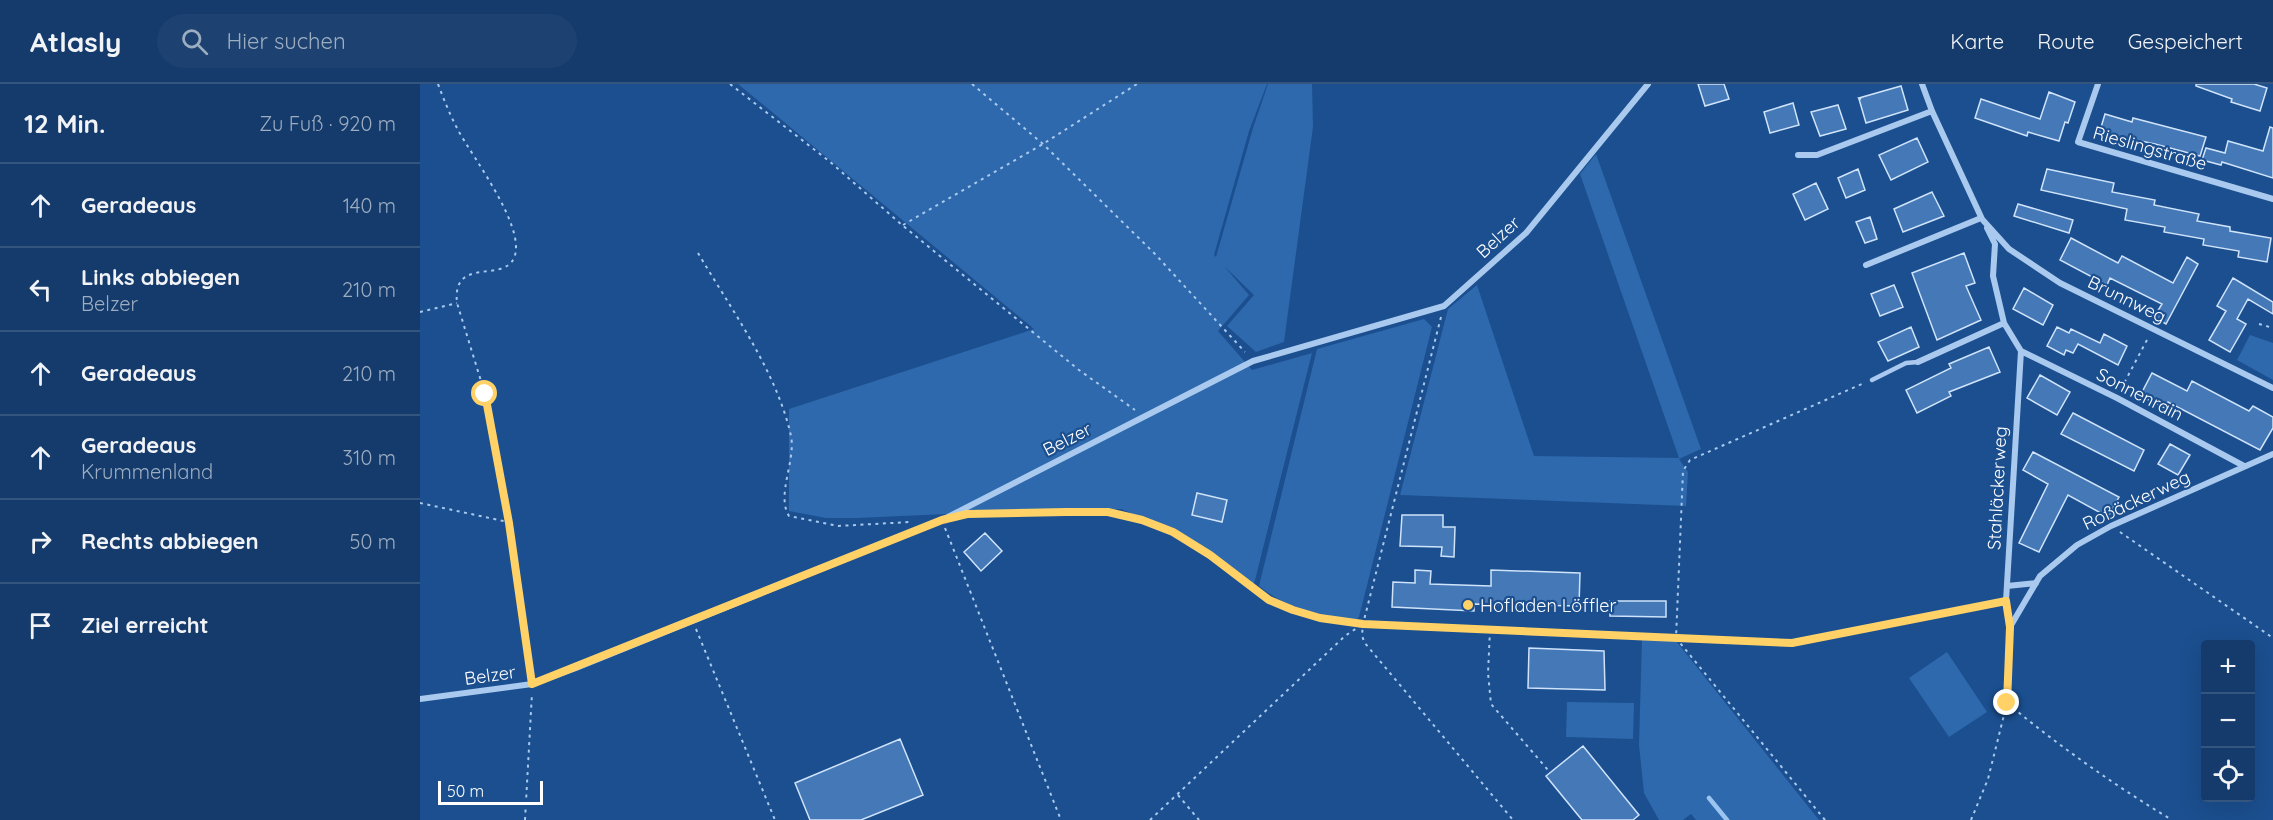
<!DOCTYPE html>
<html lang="de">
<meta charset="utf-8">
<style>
:root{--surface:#143b6b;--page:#1d4271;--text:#f1f3f6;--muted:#9dadc1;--line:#33557e}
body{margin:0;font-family:Quicksand,sans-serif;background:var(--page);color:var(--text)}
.controls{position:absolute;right:18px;bottom:18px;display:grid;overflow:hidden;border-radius:6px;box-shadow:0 6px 24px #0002}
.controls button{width:54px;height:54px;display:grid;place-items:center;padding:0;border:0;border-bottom:2px solid var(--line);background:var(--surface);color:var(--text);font:30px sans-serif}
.scale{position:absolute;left:18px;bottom:15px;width:105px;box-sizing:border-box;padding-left:6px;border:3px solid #fff;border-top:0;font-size:16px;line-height:21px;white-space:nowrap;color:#fff;-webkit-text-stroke:4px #1b4f8f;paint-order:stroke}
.stop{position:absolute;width:18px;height:18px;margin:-14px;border:4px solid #ffd166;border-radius:50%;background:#fff}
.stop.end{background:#ffd166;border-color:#fff;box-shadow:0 2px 6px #0008}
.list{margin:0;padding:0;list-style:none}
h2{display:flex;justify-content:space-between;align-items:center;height:78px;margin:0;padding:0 24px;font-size:26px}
h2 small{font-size:20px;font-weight:400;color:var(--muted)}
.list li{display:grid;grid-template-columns:39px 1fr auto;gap:18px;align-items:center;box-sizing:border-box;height:84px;padding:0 24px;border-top:2px solid var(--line)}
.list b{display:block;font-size:22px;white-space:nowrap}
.list p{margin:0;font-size:20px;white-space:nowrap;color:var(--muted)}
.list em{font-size:20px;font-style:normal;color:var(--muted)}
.icon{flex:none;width:33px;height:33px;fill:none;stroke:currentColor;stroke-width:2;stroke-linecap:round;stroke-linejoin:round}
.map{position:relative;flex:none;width:1853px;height:736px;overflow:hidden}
header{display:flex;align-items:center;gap:36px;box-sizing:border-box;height:84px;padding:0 30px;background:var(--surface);border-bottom:2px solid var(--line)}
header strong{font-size:28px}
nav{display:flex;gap:33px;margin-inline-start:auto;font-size:21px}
.search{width:420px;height:54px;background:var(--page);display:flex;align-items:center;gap:15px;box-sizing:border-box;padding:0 21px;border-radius:33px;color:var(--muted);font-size:22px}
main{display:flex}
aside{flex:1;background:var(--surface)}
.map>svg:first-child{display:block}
.green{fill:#2e69ad}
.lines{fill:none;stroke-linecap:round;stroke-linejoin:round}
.stream{stroke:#9cc4f0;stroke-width:4.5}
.building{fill:#4478b7;stroke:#cfe3fa;stroke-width:1.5}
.path{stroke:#a9c9ee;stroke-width:2;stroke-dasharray:3 4.5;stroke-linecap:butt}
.service{stroke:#a9c9ee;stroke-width:4.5}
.minor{stroke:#a9c9ee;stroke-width:6}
.route{stroke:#ffd166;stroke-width:8}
.poi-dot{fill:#ffd166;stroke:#1b4f8f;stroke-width:2}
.labels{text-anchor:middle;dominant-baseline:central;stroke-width:4.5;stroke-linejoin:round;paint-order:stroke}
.street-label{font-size:18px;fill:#fff;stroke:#1b4f8f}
.poi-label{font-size:18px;fill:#fff;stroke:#1b4f8f;text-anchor:start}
</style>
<header>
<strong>Atlasly</strong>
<div class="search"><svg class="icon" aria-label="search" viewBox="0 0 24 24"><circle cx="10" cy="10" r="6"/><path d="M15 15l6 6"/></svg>Hier suchen</div>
<nav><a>Karte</a><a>Route</a><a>Gespeichert</a></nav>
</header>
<main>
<aside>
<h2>12 Min.<small>Zu Fuß · 920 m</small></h2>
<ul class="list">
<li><svg class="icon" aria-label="ahead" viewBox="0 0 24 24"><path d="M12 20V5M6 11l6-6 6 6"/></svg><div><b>Geradeaus</b></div><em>140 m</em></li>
<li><svg class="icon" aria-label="left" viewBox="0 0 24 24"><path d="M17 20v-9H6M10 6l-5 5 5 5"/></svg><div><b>Links abbiegen</b><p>Belzer</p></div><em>210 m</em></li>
<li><svg class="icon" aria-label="ahead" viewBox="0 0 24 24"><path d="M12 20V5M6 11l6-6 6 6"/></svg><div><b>Geradeaus</b></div><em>210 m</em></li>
<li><svg class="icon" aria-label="ahead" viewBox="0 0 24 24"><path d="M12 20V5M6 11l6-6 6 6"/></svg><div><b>Geradeaus</b><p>Krummenland</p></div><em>310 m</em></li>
<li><svg class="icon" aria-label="right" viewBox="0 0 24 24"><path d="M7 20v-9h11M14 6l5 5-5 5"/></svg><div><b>Rechts abbiegen</b></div><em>50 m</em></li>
<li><svg class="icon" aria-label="arrive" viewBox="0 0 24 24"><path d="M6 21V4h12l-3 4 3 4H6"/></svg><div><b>Ziel erreicht</b></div></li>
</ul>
</aside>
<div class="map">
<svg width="1853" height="736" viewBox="0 0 1853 736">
<rect width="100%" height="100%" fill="#1b4f8f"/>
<path class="green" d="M318,0H847L829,47L794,171L796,173L833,44L848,0H892L893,43L864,258L836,268L807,242L834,211L804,182L829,211L798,247L832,286L892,269L834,500L766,452L701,425L613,426L438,434H406L369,427V325L614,245Z
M1176,70L1281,365L1259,375L1268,388L1266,422L980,411L1028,225L1057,201L1114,372L1259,374L1160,90Z
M1004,235L1012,243L939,533L936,536C900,531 867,525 839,502L897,265Z
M1830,251L1853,259V296L1817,276Z
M1222,555L1256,557L1399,736H1276L1271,730L1263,736H1239L1224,709L1219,661Z
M1527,568L1567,628L1529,653L1489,594Z
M1147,618L1214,619L1213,655L1146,653Z"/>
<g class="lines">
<path class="stream" d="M1289,714L1307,736"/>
</g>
<path class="building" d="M1278,0H1304L1309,15L1285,22Z
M1776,0H1834L1847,4L1840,27L1811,18L1812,15L1776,2Z
M1481,2L1488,26L1446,39L1439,15H1441L1439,14Z
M1629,8L1655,18L1648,39L1645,38L1639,57L1608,48L1607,52L1555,34L1561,15L1620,35Z
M1373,19L1379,41L1350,49L1344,28Z
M1418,21L1426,45L1400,52L1391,28Z
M1685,30L1712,38L1713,34L1786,53L1780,72L1735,60L1707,54L1706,57L1679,50Z
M1850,43L1853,44V94L1802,78L1801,81L1782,76L1786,64L1805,69L1808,57L1843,67Z
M1497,54L1508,78L1471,96L1459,71Z
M1438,85L1445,106L1426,114L1418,94Z
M1627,85L1694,99L1692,108L1735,116L1734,121L1779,130L1777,137L1810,143V147L1851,154L1847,178L1818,173L1819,167L1783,161L1784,155L1744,148L1745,143L1705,136L1707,125L1621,106Z
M1396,99L1408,125L1385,136L1373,110Z
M1512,108L1524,132L1483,148L1474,125Z
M1598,120L1653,136L1649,149L1594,132Z
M1450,133L1457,155L1445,159L1436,138Z
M1651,154L1698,179L1702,172L1753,199L1767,173L1778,180L1746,240L1734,233L1742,220L1690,194L1687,201L1640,176Z
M1544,169L1555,199L1546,202L1561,236L1517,256L1492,189Z
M1813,194L1853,218V230L1828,215L1817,235L1826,240L1810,268L1789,256L1806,227L1797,222Z
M1474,201L1483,223L1460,232L1451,210Z
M1604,204L1633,221L1623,241L1593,225Z
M1491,243L1499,263L1468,277L1458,258Z
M1637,243L1649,249L1651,245L1680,259L1684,250L1707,262L1698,281L1658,260L1653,269L1646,266L1644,271L1627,262Z
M1569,263L1580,288L1529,308L1531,312L1497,329L1486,306L1531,284L1529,280Z
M1732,289L1767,307L1772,297L1829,327L1833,322L1853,333V344L1840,366L1748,318L1745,324L1720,312Z
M1620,291L1650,308L1637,331L1607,314Z
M1653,329L1724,366L1714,387L1641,350Z
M1750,360L1770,371L1758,391L1738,380Z
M1613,368L1699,413L1688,433L1648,411L1619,468L1599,459L1628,400L1603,386Z
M777,409L807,416L802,438L772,431Z
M982,431H1023V443H1035L1034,473L1021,472L1022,463L980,462Z
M565,449L582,467L561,487L544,468Z
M995,486L1011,487L1010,500L1071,502V486L1160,489L1159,522L1054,520V527L972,523L973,498L995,499Z
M1190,517H1246V533L1190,532Z
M1109,564L1184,567L1185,606L1108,604Z
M480,655L503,711L441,736H390L375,699Z
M1163,662L1219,731L1213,736H1162L1126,692Z"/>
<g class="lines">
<path class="path" d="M18,0C24,16 30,31 38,46C53,74 107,144 94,174C83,199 32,172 37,219L65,310L89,439L111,589
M310,0L409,77L482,141L659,286L715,326
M552,0L623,60L735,170L825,268
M483,141L623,60L717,0
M278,169C311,225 357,288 371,352C376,377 356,411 369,432L418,442L489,438
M0,228L37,219
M1021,233L943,540L942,551L944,558L1093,736
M1839,240L1853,244
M1701,305L1728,254
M0,419L88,438
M557,430C621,429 694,417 754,448C779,462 802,480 825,498C833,504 842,511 851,516C880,532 911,536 943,540L1372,559L1577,518
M525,444L641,736
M1700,448L1853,554
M276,545L355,736
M1070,546L1068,589L1071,620L1128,686
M1587,619C1639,662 1694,701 1752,736
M758,711L779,736
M105,736L112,609
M730,736L925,552L943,540
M1405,736L1256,554L1263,387L1270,376L1444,299
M1551,736L1568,695L1587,619L1590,553"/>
<path class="service" d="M1452,296L1486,279L1498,278"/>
<path class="minor" d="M1502,0L1512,27L1562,135
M1678,0L1658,58L1853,115
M1378,71H1397L1512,27
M1561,134L1589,165L1640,199L1853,304
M1567,144L1575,160L1573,192L1584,239L1601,267
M1446,181L1561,134
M1601,267L1697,314L1824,382
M1498,278L1584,239
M1587,502L1616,499
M1590,542L1586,517L1601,267
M1590,543L1620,492L1657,461L1691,442L1853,370
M0,615L112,600L156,584L522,436L833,277L1024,222L1106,149L1228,0"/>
</g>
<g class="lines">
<path class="route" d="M65,310L89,439L112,600L522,436L547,430L646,428H688L722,436L753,448L790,471L849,516L873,526L900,534L943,540L1372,559L1586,517L1590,543L1587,619"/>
</g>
<circle class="poi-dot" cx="1048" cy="521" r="6"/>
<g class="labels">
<g class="street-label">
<text transform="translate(1730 64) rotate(16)">Rieslingstraße</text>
<text transform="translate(1078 153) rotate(-43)">Belzer</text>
<text transform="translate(1707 215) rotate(26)">Brunnweg</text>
<text transform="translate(1720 310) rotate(27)">Sonnenrain</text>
<text transform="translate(647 355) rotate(-27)">Belzer</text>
<text transform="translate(1577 404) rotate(-87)">Stahläckerweg</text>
<text transform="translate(1716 416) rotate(-25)">Roßäckerweg</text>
<text transform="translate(70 591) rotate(-8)">Belzer</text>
</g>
<g class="poi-label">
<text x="1060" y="521">Hofladen Löffler</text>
</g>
</g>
</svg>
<div class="controls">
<button>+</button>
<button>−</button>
<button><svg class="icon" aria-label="locate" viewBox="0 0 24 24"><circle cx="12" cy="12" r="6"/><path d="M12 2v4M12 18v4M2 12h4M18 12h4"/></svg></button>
</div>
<div class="scale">50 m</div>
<div class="stop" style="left:65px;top:310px"></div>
<div class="stop end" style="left:1587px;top:619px"></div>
</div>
</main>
